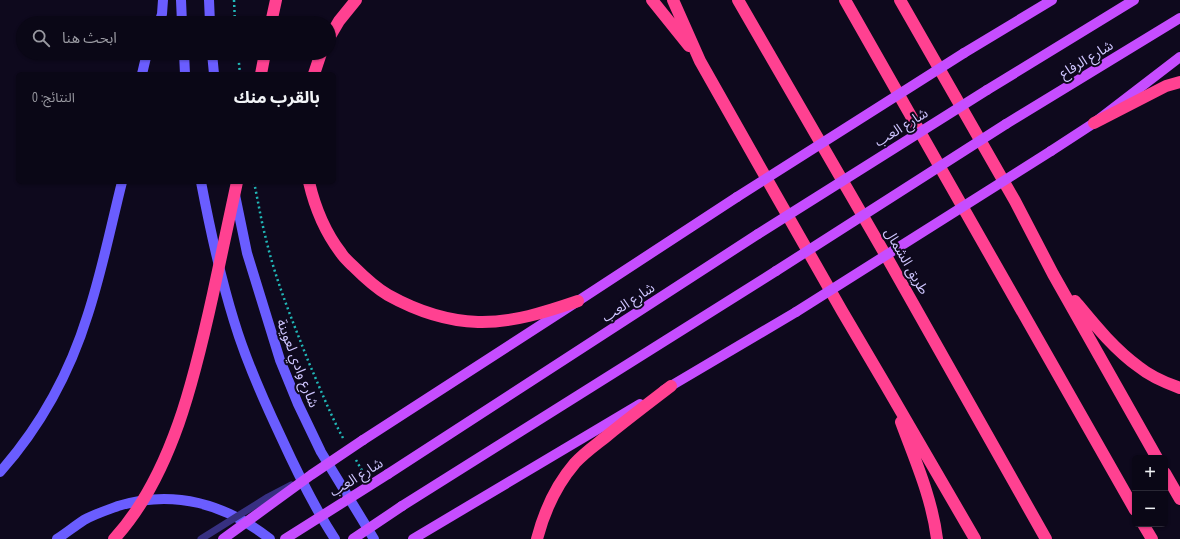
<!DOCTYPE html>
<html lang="ar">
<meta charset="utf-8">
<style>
:root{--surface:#0a0716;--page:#181523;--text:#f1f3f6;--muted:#9999a1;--line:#2a2835}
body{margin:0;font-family:"PT Sans Narrow","Noto Sans Arabic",sans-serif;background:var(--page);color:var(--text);direction:rtl}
.controls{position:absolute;right:12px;bottom:12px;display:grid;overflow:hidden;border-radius:6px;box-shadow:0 1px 3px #0004}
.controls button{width:36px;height:36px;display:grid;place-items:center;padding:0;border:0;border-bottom:1px solid var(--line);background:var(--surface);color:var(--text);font:20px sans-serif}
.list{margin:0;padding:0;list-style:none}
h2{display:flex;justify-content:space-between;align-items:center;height:52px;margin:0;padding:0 16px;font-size:17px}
h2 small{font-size:13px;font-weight:400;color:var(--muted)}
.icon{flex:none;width:22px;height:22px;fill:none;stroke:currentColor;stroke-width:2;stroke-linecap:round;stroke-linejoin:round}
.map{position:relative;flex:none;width:1180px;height:539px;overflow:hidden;direction:ltr}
.search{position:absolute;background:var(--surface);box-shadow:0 1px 3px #0004;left:16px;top:16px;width:320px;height:44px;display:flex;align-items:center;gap:10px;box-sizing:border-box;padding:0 14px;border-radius:22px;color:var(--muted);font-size:15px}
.panel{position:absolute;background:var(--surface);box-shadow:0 1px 3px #0004;left:16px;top:72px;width:320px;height:112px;border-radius:6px;direction:rtl}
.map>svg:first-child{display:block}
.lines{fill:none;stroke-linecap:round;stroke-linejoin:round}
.path{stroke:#21b7b7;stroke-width:2.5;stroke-dasharray:2 3;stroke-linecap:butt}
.secondary{stroke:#6a5dff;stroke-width:10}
.primary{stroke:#c64dff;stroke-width:10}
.motorway{stroke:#ff4191;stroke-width:12}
.service-bridge{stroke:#373081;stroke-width:7}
.primary-bridge{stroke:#c64dff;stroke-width:10}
.motorway-bridge{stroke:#ff4191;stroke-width:12}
.labels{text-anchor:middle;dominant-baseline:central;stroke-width:4;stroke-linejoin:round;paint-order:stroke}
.street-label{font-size:14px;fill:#cfc6ff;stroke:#0e091d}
</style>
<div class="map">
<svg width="1180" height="539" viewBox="0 0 1180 539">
<rect width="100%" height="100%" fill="#0e091d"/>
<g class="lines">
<path class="path" d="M234,0L235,23
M238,53L240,74
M254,182C258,201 261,220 266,239C276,282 293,322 309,363C320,388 330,414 343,438
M356,460L364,474"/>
<path class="secondary" d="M181,0L182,23
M209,0L210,23
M159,23L162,14L163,0
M184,53L185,74
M212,53L214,74
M142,74L147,53
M201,182C210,229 220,276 234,321C246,361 263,399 281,437C297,472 314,507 335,539
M235,195L247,253L280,360L298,404L321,452L374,539
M0,472C40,427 70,372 88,314C102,271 111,226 122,182
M57,539C66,533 75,526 84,520C95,514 107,510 118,506C174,489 226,504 270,539"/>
<path class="primary" d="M964,53L1052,0
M987,90L1134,0
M1006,124L1180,18
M1051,151L1094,123L1180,57
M664,390L796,312
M363,440L578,301L737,197
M388,474L758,234
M402,506L776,271
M413,539L640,404"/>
<path class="motorway" d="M652,0L689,46
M673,0L700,61L756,160L842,311L885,384L975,539
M738,0L889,261L1046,539
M845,0L1135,510
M900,0L1015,201L1053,274L1157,458
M271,23L276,0
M329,38L339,21L356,0
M261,74L265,53
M314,74L321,53
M1094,123L1166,86L1180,82
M309,182C315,208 325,232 341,253C344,258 349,262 353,266C364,277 376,288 388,295C415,310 447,321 478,322C512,323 546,312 578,301
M1075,301C1094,324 1114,349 1139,367C1151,377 1166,383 1180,388
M901,422C915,460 932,498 937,539
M1165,473L1180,499
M1143,524L1152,539
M537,539C544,512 557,484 575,463C585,452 597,444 608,435C629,418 650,402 671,386"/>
<path class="service-bridge" d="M201,539L268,497L291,485"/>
<path class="primary-bridge" d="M737,197L964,53
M758,234L987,90
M776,271L1006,124
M796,312L1051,151
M223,539L311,475L363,440
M285,539L388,474
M353,539L402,506"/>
<path class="motorway-bridge" d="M114,539C172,476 195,376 213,294C221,257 229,219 237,182"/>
</g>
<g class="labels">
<g class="street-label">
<text transform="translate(1086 59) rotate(-31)">شارع الرفاع</text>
<text transform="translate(901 127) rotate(-32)">شارع العب</text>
<text transform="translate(907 261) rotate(60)">طريق الشمال</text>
<text transform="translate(628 302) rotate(-33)">شارع العب</text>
<text transform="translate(298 363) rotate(69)">شارع وادي لعوينة</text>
<text transform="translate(356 477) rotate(-32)">شارع العب</text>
</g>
</g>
</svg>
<div class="controls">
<button>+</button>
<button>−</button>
</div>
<div class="search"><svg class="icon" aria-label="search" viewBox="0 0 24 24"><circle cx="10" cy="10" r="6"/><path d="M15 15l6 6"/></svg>ابحث هنا</div>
<section class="panel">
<h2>بالقرب منك<small>النتائج: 0</small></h2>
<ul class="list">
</ul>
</section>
</div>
